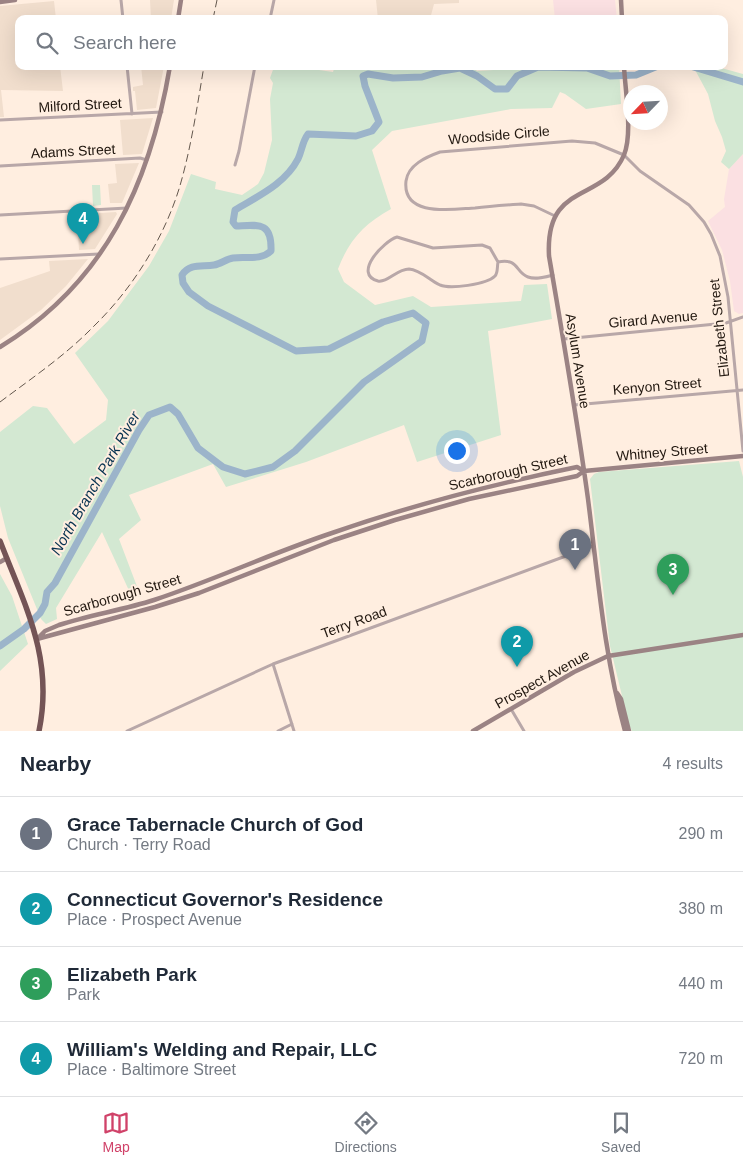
<!DOCTYPE html>
<meta charset="utf-8">
<style>
:root{--surface:#fff;--page:#f6f6f7;--text:#1f2937;--muted:#747a83;--line:#e0e1e3;--accent:#d04269}
body{margin:0;font-family:Helvetica,sans-serif;background:var(--page);color:var(--text)}
.compass{position:absolute;left:623px;top:85px;width:45px;height:45px;border-radius:50%;background:var(--surface);box-shadow:0 5px 20px #0002;rotate:245deg}
.you{position:absolute;left:456px;top:450px;width:18px;height:18px;margin:-12px;border:4px solid #fff;border-radius:50%;background:#1a73e8;box-shadow:0 0 0 8px #1a73e833}
.badge{display:grid;place-items:center;width:32px;height:32px;border-radius:50%;background:var(--accent);color:#fff;font-size:16px;font-weight:700}
.pin{position:absolute;translate:-50% -41px;filter:drop-shadow(0 1px 2px #0008)}
.pin::after{content:'';position:absolute;top:26px;width:18px;height:15px;background:inherit;clip-path:polygon(0 0,100% 0,50% 100%)}
.list{margin:0;padding:0;list-style:none}
h2{display:flex;justify-content:space-between;align-items:center;height:65px;margin:0;padding:0 20px;font-size:21px}
h2 small{font-size:16px;font-weight:400;color:var(--muted)}
.list li{display:grid;grid-template-columns:32px 1fr auto;gap:15px;align-items:center;box-sizing:border-box;height:75px;padding:0 20px;border-top:1px solid var(--line)}
.list b{display:block;font-size:19px;white-space:nowrap}
.list p{margin:0;font-size:16px;white-space:nowrap;color:var(--muted)}
.list em{font-size:16px;font-style:normal;color:var(--muted)}
.icon{flex:none;width:28px;height:28px;fill:none;stroke:currentColor;stroke-width:2;stroke-linecap:round;stroke-linejoin:round}
.map{position:relative;flex:none;width:743px;height:731px;overflow:hidden}
.search{position:absolute;background:var(--surface);box-shadow:0 5px 20px #0002;left:15px;right:15px;top:15px;height:55px;display:flex;align-items:center;gap:12px;box-sizing:border-box;padding:0 18px;border-radius:10px;color:var(--muted);font-size:19px}
.sheet{height:365px;background:var(--surface)}
nav{display:flex;justify-content:space-around;align-items:center;box-sizing:border-box;height:70px;border-top:1px solid var(--line);background:var(--surface);font-size:14px;color:var(--muted)}
nav a{display:grid;justify-items:center;gap:2px}
nav .on{color:var(--accent)}
.map>svg:first-child{display:block}
.built{fill:#f1decd}
.education{fill:#fbe0e2}
.green{fill:#d3e8d2}
.lines{fill:none;stroke-linecap:round;stroke-linejoin:round}
.river{stroke:#9cb4ca;stroke-width:7}
.street{stroke:#b8a7a8;stroke-width:3}
.secondary{stroke:#9b8384;stroke-width:4.5}
.highway{stroke:#745456;stroke-width:5.5}
.rail{stroke:#63574d;stroke-width:1;stroke-dasharray:8 4;stroke-linecap:butt}
.labels{text-anchor:middle;dominant-baseline:central;stroke-width:4;stroke-linejoin:round;paint-order:stroke}
.street-label{font-size:14px;fill:#21170f;stroke:#ffeee0}
.water-label{font-size:15px;font-style:italic;fill:#073250;stroke:#ffeee0}
</style>
<div class="map">
<svg width="743" height="731" viewBox="0 0 743 731">
<rect width="100%" height="100%" fill="#ffeee0"/>
<path class="built" d="M150,0H174L171,19H151Z
M376,0H459V3L434,4L430,19H378Z
M54,1L56,19H19V66H60L63,91L1,90L4,117H0V6Z
M141,66H164L156,108L137,110L135,91H133V87L143,85Z
M153,118L142,154L123,155L120,120Z
M139,163L122,203H110L108,184L117,183L115,164Z
M116,212L117,214L95,249L79,250L78,232L86,231L85,214Z
M88,259L66,286L41,310L0,340V288L50,271L49,261Z"/>
<path class="education" d="M553,0H615L617,19H555Z
M743,154V313L739,314L734,311L730,281L722,250L708,221L725,207L724,199L729,169Z"/>
<path class="green" d="M291,66L333,72L335,66H471L477,71L561,66H619L621,104L586,109L565,94L560,92L552,108L511,109L392,131L372,150L391,209C364,224 349,240 338,269L344,282L375,305L413,296L431,307L521,301L524,285L547,284L552,319L488,331L501,435L417,462L404,425L306,462L226,487L213,464L129,495L141,520L119,539L141,597H132L102,532L56,608L57,619L46,624L41,619L8,538L0,506V432L33,406L47,408L74,444L106,420L108,400L75,353L108,321L149,266L169,231L191,174L216,182L215,189L242,195L258,184L264,173L272,140L270,99L273,83L270,78L274,67Z
M693,66H714L743,74V154L729,169L721,162L726,151L722,137L715,121L708,94Z
M92,185H100L101,205L93,206Z
M739,461L743,477V731H632L629,725L610,646L590,479L594,474L599,472Z
M0,574L12,596L28,644L0,671Z"/>
<g class="lines">
<path class="river" d="M690,66L743,82
M0,646L24,629L40,613L45,604L47,592L55,583L139,430L149,415L170,407L178,414L198,448L223,467L245,474L273,467L295,451L364,382L422,341L426,323L413,313L383,322L329,349L296,351L208,306L189,292L183,283L182,275C190,263 202,267 214,265C221,264 226,259 233,258C246,256 260,261 271,251C272,221 258,225 236,226L233,222L235,210C258,196 285,184 298,159C302,151 302,142 308,134L356,136L372,131L379,122L365,86L363,76L368,74L393,78L422,77L442,71L460,68L477,76L495,89H507L517,76L538,67L587,68L610,76L636,75L658,66"/>
<path class="street" d="M121,0L123,19
M270,19L274,0
M127,66L132,114
M0,120L162,112
M235,165L239,151L255,66
M0,166L140,158L147,160
M0,215L127,208
M555,216L534,206L521,204C506,205 490,206 475,208C453,209 402,218 406,181C408,165 426,157 440,152L572,141L595,143L624,155L640,171L689,205L704,222L711,234L720,256L728,297L743,451
M0,259L99,254
M498,262C497,267 498,273 495,276C486,285 450,289 440,285C429,280 421,270 409,269C397,269 387,283 378,281C352,274 384,241 397,237L433,248L482,245L490,248L498,262C519,258 515,272 528,277C536,280 545,277 553,275
M564,339L726,323L743,317
M574,405L743,390
M273,664L294,731
M511,709L524,731
M127,731L273,664L593,546
M278,731L292,724"/>
<path class="secondary" d="M621,0L622,19
M0,2L15,0
M178,19L181,0
M624,66C625,90 633,133 624,155C603,204 545,180 549,256C563,337 577,418 588,499C598,577 604,655 625,731
M0,347C105,283 150,184 170,66
M0,562L7,558
M37,639L45,631L59,625C90,615 123,610 154,600C214,580 272,553 332,533C412,505 494,484 577,467L584,471L743,456
M37,639L155,607L199,593L334,540L395,520L469,499L577,476L584,471
M617,693L621,699L629,731
M473,731L574,672L608,656L743,635"/>
<path class="highway" d="M0,541C25,606 54,658 39,731"/>
<path class="rail" d="M213,19L217,0
M0,402C32,378 66,355 94,326C132,289 163,240 179,189C191,149 197,107 204,66"/>
</g>
<g class="labels">
<g class="street-label">
<text transform="translate(80 105) rotate(-3)">Milford Street</text>
<text transform="translate(499 135) rotate(-5)">Woodside Circle</text>
<text transform="translate(73 151) rotate(-3)">Adams Street</text>
<text transform="translate(653 319) rotate(-5)">Girard Avenue</text>
<text transform="translate(719 328) rotate(-96)">Elizabeth Street</text>
<text transform="translate(578 361) rotate(81)">Asylum Avenue</text>
<text transform="translate(657 386) rotate(-5)">Kenyon Street</text>
<text transform="translate(662 452) rotate(-5)">Whitney Street</text>
<text transform="translate(508 472) rotate(-13)">Scarborough Street</text>
<text transform="translate(122 595) rotate(-16)">Scarborough Street</text>
<text transform="translate(354 622) rotate(-20)">Terry Road</text>
<text transform="translate(542 679) rotate(-29)">Prospect Avenue</text>
</g>
<g class="water-label">
<text transform="translate(95 483) rotate(-60)">North Branch Park River</text>
</g>
</g>
</svg>
<svg class="compass" viewBox="-18 -18 36 36"><path d="M0-13l5 13h-10z" fill="#e53935"/><path d="M0 13l5-13h-10z" fill="#747a83"/></svg>
<div class="you"></div>
<div class="pin badge" style="left:575px;top:570px;background:#6b7280">1</div>
<div class="pin badge" style="left:517px;top:667px;background:#0f9aa8">2</div>
<div class="pin badge" style="left:673px;top:595px;background:#2e9e5b">3</div>
<div class="pin badge" style="left:83px;top:244px;background:#0f9aa8">4</div>
<div class="search"><svg class="icon" aria-label="search" viewBox="0 0 24 24"><circle cx="10" cy="10" r="6"/><path d="M15 15l6 6"/></svg>Search here</div>
</div>
<section class="sheet">
<h2>Nearby<small>4 results</small></h2>
<ul class="list">
<li><span class="badge" style="background:#6b7280">1</span><div><b>Grace Tabernacle Church of God</b><p>Church · Terry Road</p></div><em>290 m</em></li>
<li><span class="badge" style="background:#0f9aa8">2</span><div><b>Connecticut Governor's Residence</b><p>Place · Prospect Avenue</p></div><em>380 m</em></li>
<li><span class="badge" style="background:#2e9e5b">3</span><div><b>Elizabeth Park</b><p>Park</p></div><em>440 m</em></li>
<li><span class="badge" style="background:#0f9aa8">4</span><div><b>William's Welding and Repair, LLC</b><p>Place · Baltimore Street</p></div><em>720 m</em></li>
</ul>
</section>
<nav>
<a class="on"><svg class="icon" aria-label="map" viewBox="0 0 24 24"><path d="M3 6l6-2 6 2 6-2v14l-6 2-6-2-6 2zM9 4v14M15 6v14"/></svg>Map</a>
<a><svg class="icon" aria-label="directions" viewBox="0 0 24 24"><path d="M12 3l9 9-9 9-9-9zM9 14v-3h6M13 9l2 2-2 2"/></svg>Directions</a>
<a><svg class="icon" aria-label="saved" viewBox="0 0 24 24"><path d="M7 4h10v16l-5-4-5 4z"/></svg>Saved</a>
</nav>
